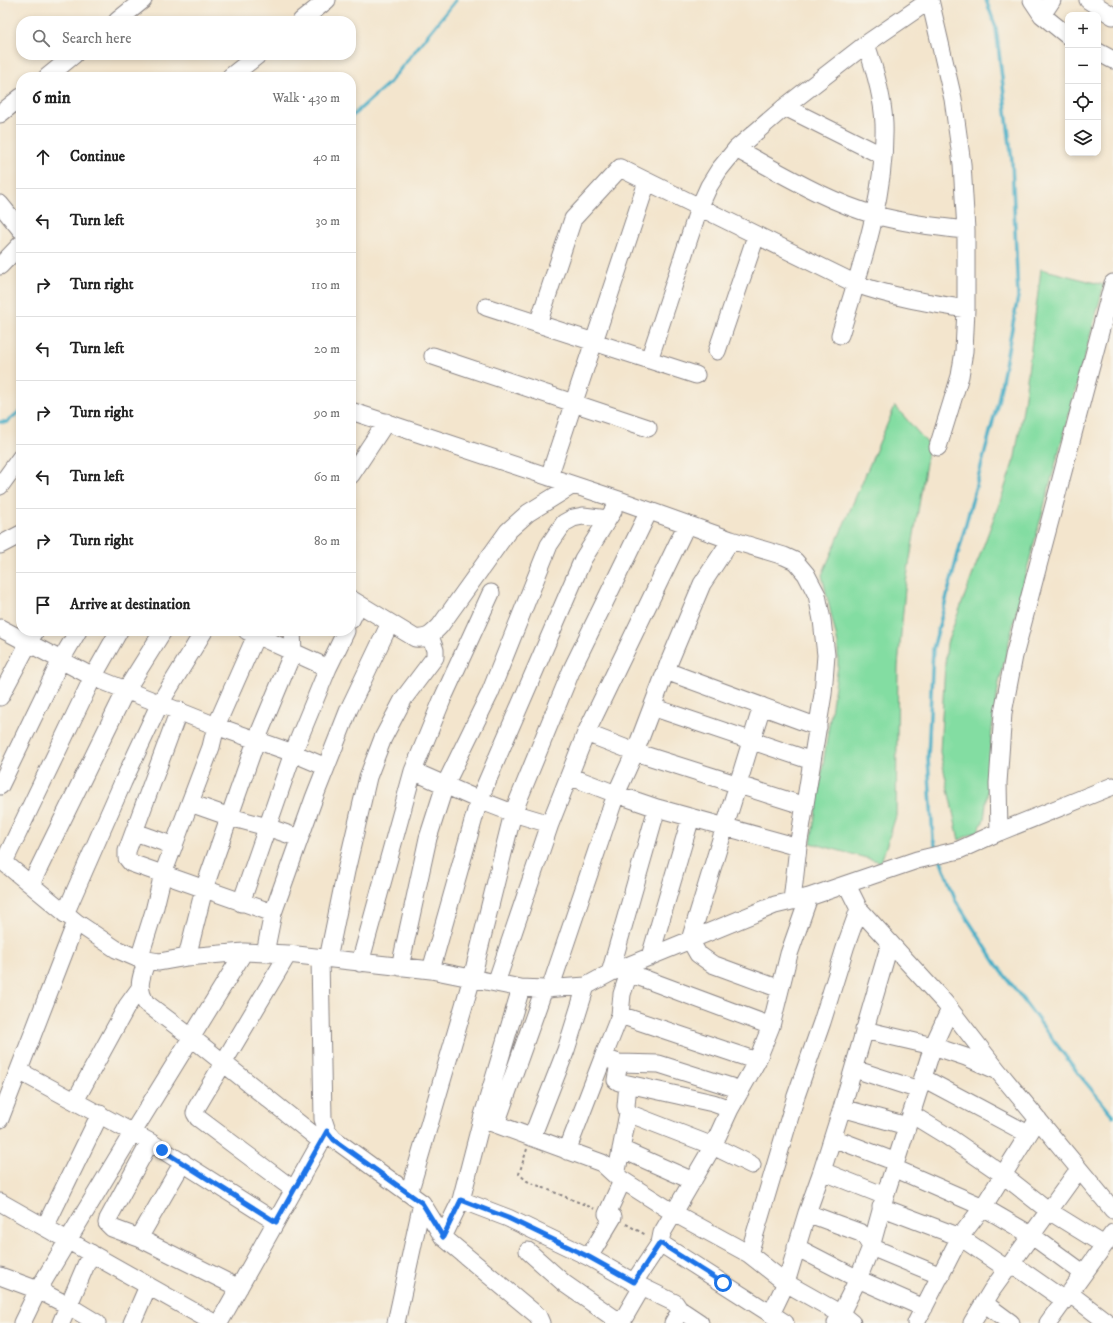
<!DOCTYPE html>
<meta charset="utf-8">
<style>
:root{--surface:#fff;--page:#f2f2f2;--text:#222;--muted:#767676;--line:#e0e0e0}
body{margin:0;font-family:"IM FELL DW Pica",serif;background:var(--page);color:var(--text)}
.controls{position:absolute;right:12px;top:12px;display:grid;overflow:hidden;border-radius:8px;box-shadow:0 2px 6px #0003}
.controls button{width:36px;height:36px;display:grid;place-items:center;padding:0;border:0;border-bottom:1px solid var(--line);background:var(--surface);color:var(--text);font:20px sans-serif}
.stop{position:absolute;width:12px;height:12px;margin:-9px;border:3px solid #1a73e8;border-radius:50%;background:#fff}
.stop.end{background:#1a73e8;border-color:#fff;box-shadow:0 1px 4px #0008}
.list{margin:0;padding:0;list-style:none}
h2{display:flex;justify-content:space-between;align-items:center;height:52px;margin:0;padding:0 16px;font-size:17px}
h2 small{font-size:13px;font-weight:400;color:var(--muted)}
.list li{display:grid;grid-template-columns:26px 1fr auto;gap:12px;align-items:center;box-sizing:border-box;height:64px;padding:0 16px;border-top:1px solid var(--line)}
.list b{display:block;font-size:15px;white-space:nowrap}
.list em{font-size:13px;font-style:normal;color:var(--muted)}
.icon{flex:none;width:22px;height:22px;fill:none;stroke:currentColor;stroke-width:2;stroke-linecap:round;stroke-linejoin:round}
.map{position:relative;flex:none;width:1113px;height:1323px;overflow:hidden}
.search{position:absolute;background:var(--surface);box-shadow:0 2px 6px #0003;left:16px;top:16px;width:340px;height:44px;display:flex;align-items:center;gap:10px;box-sizing:border-box;padding:0 14px;border-radius:16px;color:var(--muted);font-size:15px}
.panel{position:absolute;background:var(--surface);box-shadow:0 2px 6px #0003;left:16px;top:72px;width:340px;height:564px;border-radius:16px}
.map>svg:first-child{display:block}
.green{fill:#83dda2;stroke:#52806e}
.lines{fill:none;stroke-linecap:round;stroke-linejoin:round}
.stream{stroke:#48afc7;stroke-width:3.5}
.minor-casing{stroke:#8a8484;stroke-width:19}
.path{stroke:#8a8484;stroke-width:2;stroke-dasharray:3 3;stroke-linecap:butt}
.minor{stroke:#fff;stroke-width:17}
.route{stroke:#1a73e8;stroke-width:5}
</style>
<div class="map">
<svg width="1113" height="1323" viewBox="0 0 1113 1323">
<rect width="100%" height="100%" fill="#f7f3e8"/>
<filter id="ink" filterUnits="userSpaceOnUse"><feTurbulence type="fractalNoise" baseFrequency=".025" numOctaves="2"/><feDisplacementMap in="SourceGraphic" scale="8" xChannelSelector="R" yChannelSelector="G"/><feConvolveMatrix kernelMatrix="1 2 1 2 8 2 1 2 1" color-interpolation-filters="sRGB"/></filter>
<filter id="wash" filterUnits="userSpaceOnUse"><feTurbulence type="fractalNoise" baseFrequency=".012" numOctaves="4" result="noise"/><feDisplacementMap in="SourceGraphic" scale="16" xChannelSelector="R" yChannelSelector="G"/><feGaussianBlur stdDeviation="0.9" result="paint"/><feColorMatrix in="noise" values="0 0 0 0 0 0 0 0 0 0 0 0 0 0 0 0 0 1.4 0 .05"/><feComposite in="paint" operator="in"/></filter>
<g filter="url(#wash)">
<rect width="100%" height="100%" fill="#f3e5cd"/>
<path class="green" d="M1041,269L1104,285L1023,584L999,683L992,729L988,787L984,820L978,831L959,840L940,752L945,664L947,643L1002,496L1015,457L1024,403Z
M895,406L929,445L905,589L898,667L896,816L881,862L811,843L838,666V644L822,575Z"/>
<g class="lines">
<path class="stream" d="M351,117L389,83L456,0
M0,422H7L21,410
M937,851L933,839L928,758L933,649L998,402L1018,297L1012,161L996,28L986,0
M940,858L956,901L997,965L1078,1073L1113,1116"/>
</g>
</g>
<g filter="url(#ink)">
<g class="lines">
<defs>
<path id="minor" d="M1032,0L1042,15L1068,36
M1088,0L1113,16
M1042,15L1052,0
M117,21L143,0
M301,21L327,0
M1098,52L1113,60
M47,77L74,55
M230,77L258,55
M785,107L883,156
M0,114L21,97
M736,149C781,173 826,201 875,215C905,223 935,227 966,230
M0,204L21,230
M0,266L21,244
M486,307L696,375
M538,324L573,219L620,168L856,284C892,297 929,303 966,309
M840,335C861,267 886,196 884,124C883,97 875,70 866,44
M717,351L756,236
M433,356L648,428
M649,360L699,208L709,186L719,170L736,149L786,106L866,44L930,0L953,99L962,164L966,230V309L964,351L960,376L938,447
M351,411L619,500L731,540L784,556L795,561L806,574L817,595L822,620L826,655L823,694L798,847L792,901
M351,475L386,422
M549,477L647,182
M0,486L21,457
M0,545L21,534
M491,593L442,700L413,771L479,800L513,813L550,824
M351,599L415,638C428,639 431,635 440,626L508,531L528,513L573,485
M351,620L359,604
M0,628L93,677L216,726L293,753L326,767
M328,668L346,631
M666,671L818,727
M0,697L35,631
M762,706L690,940L698,954L712,964L780,989
M652,707L812,761
M179,710L127,851V858L131,863L273,913
M586,733L635,752L805,806
M569,776L616,794L657,808L798,847
M0,786L61,660L78,631
M190,803L230,817L267,827L299,838
M135,832L174,846
M999,832L998,783L1003,713L1014,656L1113,283
M0,859L76,922L116,949L139,959L147,960L159,962L187,957L244,952L288,954L431,970L521,988L544,989L586,986L610,973L775,905L809,897L917,860L959,850L999,832L1113,786
M4,862L93,677L119,631
M31,884L126,690L163,631
M847,885L859,909L945,1003L998,1071L1113,1210
M241,903L293,753L328,668L247,631
M65,914L123,782L160,703L204,631
M265,953L273,913L314,798L349,709L390,623
M288,954L197,1107L195,1113L198,1118L294,1190
M187,957L204,889L256,741L293,652L292,631
M650,957L691,817
M320,958L323,1119L327,1131L334,1139L422,1203L443,1237L538,1316L541,1323
M139,959L154,911L163,874L211,747L216,726L258,631
M328,959L346,871L368,777L383,738L404,698L435,657V650L430,636
M147,960C141,977 136,987 146,1003L191,1037L321,1141
M360,963L413,771
M400,967L428,838L445,785L490,693L549,545L564,523L573,518L583,516L608,519
M624,968L629,973L622,994L620,1015L757,1061L771,1026L789,954L809,897
M431,970L479,800L583,559L613,511
M610,973L657,808
M629,973L771,1026
M496,983L550,824L586,733L687,524
M550,989L616,794L635,752L670,660L702,584L731,540
M620,1015L604,1055L610,1060L619,1063L659,1064L741,1090
M864,1030L933,1046L966,1057L996,1070
M619,1063L616,1080L619,1082L628,1084
M854,1069L919,1090
M19,1071L150,1142L276,1222
M923,1078L1028,1134
M75,1101L127,1006L140,988
M842,1108L907,1126
M730,1109L713,1103L628,1084L626,1106L628,1113L713,1146L752,1165
M911,1114L947,1136L1002,1174L1049,1211L1104,1245
M0,1119L76,922
M482,1119L602,1163L616,1176L674,1213L749,1254L786,1283L841,1314L852,1323
M496,1124L544,989
M532,1137L566,1050L586,986
M833,1138L896,1162
M621,1149L693,1181
M567,1151L604,1055
M183,1162L139,1238L239,1288
M894,1168L983,1207L1031,1235L1083,1273
M822,1171L885,1196
M616,1176L628,1113
M408,1192L412,1183L472,978L513,813L572,669L649,511
M461,1200L508,1218L589,1257L642,1287L675,1303L679,1309V1313L673,1323
M0,1202L214,1323
M881,1207L960,1237L1007,1269
M807,1213L861,1233L866,1238L871,1247L941,1276
M607,1214L622,1181
M45,1227L100,1114
M443,1237L461,1200L482,1119L521,988
M139,1238L112,1228L107,1223L108,1219L150,1142
M660,1243L785,1323
M796,1247L858,1279L924,1308
M528,1251L565,1284L621,1323
M749,1254L796,1096L822,1022L846,945L859,909
M589,1257L613,1217
M1011,1263L1064,1300
M0,1276L38,1290L69,1306L97,1323
M634,1282L660,1243L662,1233L713,1146L730,1109L757,1061
M1069,1293L1108,1323
M984,1303L1011,1323
M679,1309L700,1323
M771,1314L786,1283L807,1213L822,1171L842,1108L890,943
M22,1323L38,1290L133,1132L244,952
M61,1323L91,1253
M132,1323L148,1286
M219,1323L327,1131
M396,1323L422,1203
M621,1323L642,1287
M836,1323L858,1279L871,1247L885,1196L933,1046L950,1009
M916,1323L960,1237L983,1207L1038,1119
M972,1323L992,1290L1079,1169
M1048,1323L1113,1233"/>
</defs>
<use href="#minor" class="minor-casing"/>
<path class="path" d="M527,1149L519,1174L527,1181L595,1209
M626,1224L646,1235"/>
<use href="#minor" class="minor"/>
</g>
</g>
<g class="lines" filter="url(#ink)">
<path class="route" d="M162,1150L276,1222L327,1131L334,1140L422,1203L443,1237L461,1200L508,1218L589,1257L634,1282L660,1243L723,1283"/>
</g>
</svg>
<div class="controls">
<button>+</button>
<button>−</button>
<button><svg class="icon" aria-label="locate" viewBox="0 0 24 24"><circle cx="12" cy="12" r="6"/><path d="M12 2v4M12 18v4M2 12h4M18 12h4"/></svg></button>
<button><svg class="icon" aria-label="layers" viewBox="0 0 24 24"><path d="M12 4l9 5-9 5-9-5zM3 14l9 5 9-5"/></svg></button>
</div>
<div class="stop" style="left:723px;top:1283px"></div>
<div class="stop end" style="left:162px;top:1150px"></div>
<div class="search"><svg class="icon" aria-label="search" viewBox="0 0 24 24"><circle cx="10" cy="10" r="6"/><path d="M15 15l6 6"/></svg>Search here</div>
<section class="panel">
<h2>6 min<small>Walk · 430 m</small></h2>
<ul class="list">
<li><svg class="icon" aria-label="ahead" viewBox="0 0 24 24"><path d="M12 20V5M6 11l6-6 6 6"/></svg><div><b>Continue</b></div><em>40 m</em></li>
<li><svg class="icon" aria-label="left" viewBox="0 0 24 24"><path d="M17 20v-9H6M10 6l-5 5 5 5"/></svg><div><b>Turn left</b></div><em>30 m</em></li>
<li><svg class="icon" aria-label="right" viewBox="0 0 24 24"><path d="M7 20v-9h11M14 6l5 5-5 5"/></svg><div><b>Turn right</b></div><em>110 m</em></li>
<li><svg class="icon" aria-label="left" viewBox="0 0 24 24"><path d="M17 20v-9H6M10 6l-5 5 5 5"/></svg><div><b>Turn left</b></div><em>20 m</em></li>
<li><svg class="icon" aria-label="right" viewBox="0 0 24 24"><path d="M7 20v-9h11M14 6l5 5-5 5"/></svg><div><b>Turn right</b></div><em>90 m</em></li>
<li><svg class="icon" aria-label="left" viewBox="0 0 24 24"><path d="M17 20v-9H6M10 6l-5 5 5 5"/></svg><div><b>Turn left</b></div><em>60 m</em></li>
<li><svg class="icon" aria-label="right" viewBox="0 0 24 24"><path d="M7 20v-9h11M14 6l5 5-5 5"/></svg><div><b>Turn right</b></div><em>80 m</em></li>
<li><svg class="icon" aria-label="arrive" viewBox="0 0 24 24"><path d="M6 21V4h12l-3 4 3 4H6"/></svg><div><b>Arrive at destination</b></div></li>
</ul>
</section>
</div>
